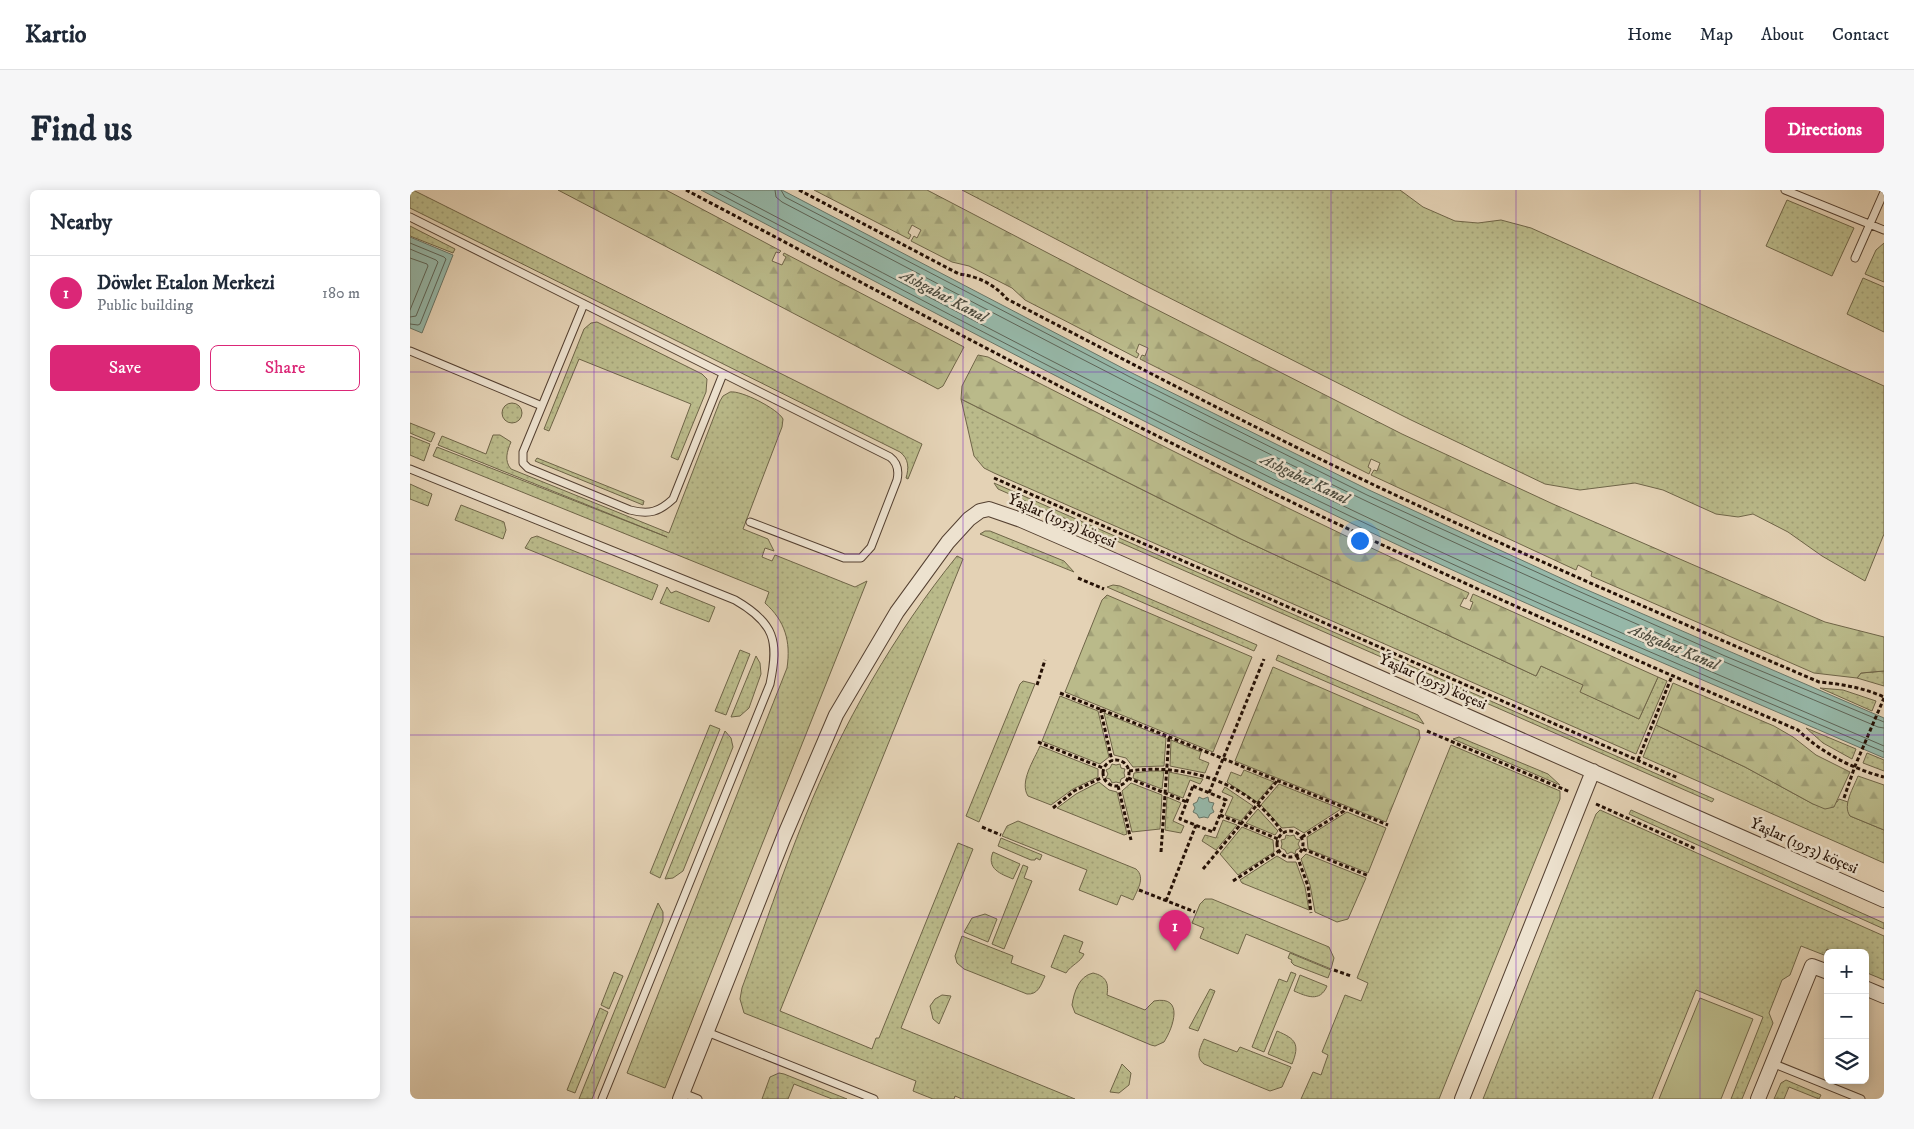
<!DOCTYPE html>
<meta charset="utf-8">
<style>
:root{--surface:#fff;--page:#f6f6f7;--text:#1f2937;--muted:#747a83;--line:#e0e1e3;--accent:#db2777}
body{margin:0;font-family:"IM FELL DW Pica",serif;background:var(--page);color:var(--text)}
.controls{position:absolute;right:15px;bottom:15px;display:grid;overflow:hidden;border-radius:8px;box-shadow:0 2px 12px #0003}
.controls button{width:45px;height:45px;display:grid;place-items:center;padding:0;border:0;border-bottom:1px solid var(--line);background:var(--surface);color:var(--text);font:25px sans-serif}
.you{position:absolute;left:949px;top:350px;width:18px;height:18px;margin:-12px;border:4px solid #fff;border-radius:50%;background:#1a73e8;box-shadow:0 0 0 8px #1a73e833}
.badge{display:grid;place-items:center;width:32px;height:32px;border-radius:50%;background:var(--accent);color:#fff;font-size:16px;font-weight:700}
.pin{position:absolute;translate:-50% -41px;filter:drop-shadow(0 1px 2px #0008)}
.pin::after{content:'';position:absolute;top:26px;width:18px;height:15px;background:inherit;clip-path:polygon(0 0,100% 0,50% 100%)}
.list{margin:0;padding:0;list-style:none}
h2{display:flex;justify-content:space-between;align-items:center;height:65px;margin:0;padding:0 20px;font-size:21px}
h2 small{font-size:16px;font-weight:400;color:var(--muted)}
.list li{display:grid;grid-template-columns:32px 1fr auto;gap:15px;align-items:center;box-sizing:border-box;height:75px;padding:0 20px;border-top:1px solid var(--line)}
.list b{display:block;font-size:19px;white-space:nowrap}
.list p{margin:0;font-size:16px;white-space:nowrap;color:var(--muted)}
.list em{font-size:16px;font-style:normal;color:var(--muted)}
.actions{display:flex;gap:10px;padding:15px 20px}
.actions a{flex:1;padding:11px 0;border:1px solid var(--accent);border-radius:8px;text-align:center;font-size:18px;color:var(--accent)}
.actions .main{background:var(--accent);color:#fff}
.icon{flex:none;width:28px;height:28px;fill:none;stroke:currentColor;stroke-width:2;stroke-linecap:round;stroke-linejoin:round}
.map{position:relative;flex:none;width:1474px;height:909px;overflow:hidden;border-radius:8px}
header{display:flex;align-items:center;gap:30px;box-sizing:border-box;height:70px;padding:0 25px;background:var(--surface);border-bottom:1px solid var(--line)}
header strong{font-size:24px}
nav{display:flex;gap:28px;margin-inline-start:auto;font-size:18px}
.intro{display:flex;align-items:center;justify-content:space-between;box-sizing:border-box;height:120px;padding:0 30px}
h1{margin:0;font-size:35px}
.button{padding:12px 22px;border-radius:8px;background:var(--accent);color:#fff;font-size:18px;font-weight:700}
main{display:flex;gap:30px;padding:0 30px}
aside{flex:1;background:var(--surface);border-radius:8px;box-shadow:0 2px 12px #0003}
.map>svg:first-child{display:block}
.grass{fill:url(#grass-dots);stroke:#6f6548}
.forest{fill:url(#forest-firs);stroke:#6f6548}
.green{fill:#baba8a;stroke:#6f6548}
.water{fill:#96b8a9;stroke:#687567}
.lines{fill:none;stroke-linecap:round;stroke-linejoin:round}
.shore{stroke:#5d6457;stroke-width:1}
.service-casing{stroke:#544031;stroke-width:9}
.minor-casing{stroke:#544031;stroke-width:16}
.path{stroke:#241005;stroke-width:3;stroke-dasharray:4 2.5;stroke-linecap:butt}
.service{stroke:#ede2cf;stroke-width:7}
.minor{stroke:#ede2cf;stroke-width:14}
.grid{fill:none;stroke:#7b2cbf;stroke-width:1;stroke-opacity:0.55}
.labels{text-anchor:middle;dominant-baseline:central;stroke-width:5;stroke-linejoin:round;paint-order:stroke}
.street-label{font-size:15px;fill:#241005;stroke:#ede2cf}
.water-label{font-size:16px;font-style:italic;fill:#4c4b3e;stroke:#ede2cf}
</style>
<header>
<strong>Kartio</strong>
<nav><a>Home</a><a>Map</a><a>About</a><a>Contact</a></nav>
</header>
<div class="intro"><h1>Find us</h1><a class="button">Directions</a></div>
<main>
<aside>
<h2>Nearby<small></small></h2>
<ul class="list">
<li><span class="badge">1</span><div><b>Döwlet Etalon Merkezi</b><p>Public building</p></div><em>180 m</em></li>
</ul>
<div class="actions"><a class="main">Save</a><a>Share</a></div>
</aside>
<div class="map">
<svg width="1474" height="909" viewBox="0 0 1474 909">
<defs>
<pattern id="grass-dots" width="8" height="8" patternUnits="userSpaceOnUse" patternTransform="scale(1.25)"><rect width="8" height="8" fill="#baba8a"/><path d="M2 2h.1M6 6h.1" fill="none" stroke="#a09f76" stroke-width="1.8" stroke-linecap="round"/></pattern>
<pattern id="forest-firs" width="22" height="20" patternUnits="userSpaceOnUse" patternTransform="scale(1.25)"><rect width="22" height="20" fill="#baba8a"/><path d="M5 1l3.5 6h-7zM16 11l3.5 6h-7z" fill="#a09f76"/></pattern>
</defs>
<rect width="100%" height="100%" fill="#e4d2b5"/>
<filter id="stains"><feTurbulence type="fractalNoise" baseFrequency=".004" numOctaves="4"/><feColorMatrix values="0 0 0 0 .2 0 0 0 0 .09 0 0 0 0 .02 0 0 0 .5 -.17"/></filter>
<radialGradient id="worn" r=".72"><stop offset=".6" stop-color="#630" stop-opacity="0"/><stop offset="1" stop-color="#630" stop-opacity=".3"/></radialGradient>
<path class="grass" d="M0,0H3L512,254L498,289L496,288C499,278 499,269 490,262L0,18Z
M552,0H990L1013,17L1045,31L1068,33L1091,30L1121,38L1474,196V344L1455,391L1412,366L1378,342L1343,324L1328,327L1306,324L1253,300L1225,293L1170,300L1135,294L999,229L734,95Z
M1377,10L1444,38L1422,86L1356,56Z
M0,36L45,59L43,63L0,46Z
M1474,53V92L1455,84L1466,60Z
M1453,88L1474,97V142L1437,124Z
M187,132L292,184L297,189L296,202L268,270L261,267L281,214L169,169L139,241L134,239L174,139L181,133Z
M320,202C331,200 368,219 373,229L372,237L333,339L358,349L364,361L355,358L352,367L362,371L365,365L445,397L457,391L255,898L217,883L377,478C381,451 375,431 355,413L359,402L23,266L27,257L257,347L28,255L32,246L76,264L83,245H90L101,252C97,261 94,271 101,279L259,343L310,211L313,206Z
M551,209L831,349L1126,486L1131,476L1174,495L1171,502L1229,529L1248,487L1257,491L1226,564L584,283L574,278L564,266Z
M92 223a10 10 0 1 1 20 0a10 10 0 1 1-20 0Z
M0,233L25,243L21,252L0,243Z
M0,246L20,254L14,271L0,265Z
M127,268L234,311L233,315L125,271Z
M584,293L1304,609L1302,612L588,299Z
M0,294L22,304L18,316L0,309Z
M51,315L94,332L96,340L93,349L45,330Z
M575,341H580L654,371L664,382L570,344Z
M127,346L248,395L242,410L115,358L121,348Z
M547,366L553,369L370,821L462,859L466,848H469L548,653L563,659L491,838L665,909H552L545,906L544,909H523L503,901L506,891L334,823L330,809L332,798C353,741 372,684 395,627C432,535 484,444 547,366Z
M703,395L710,396L847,455L844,461L697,397Z
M257,397L261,403L266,401L305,417L299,432L250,413Z
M330,460L340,464L316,525L305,521Z
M868,465L1008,525L1014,534L866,470Z
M346,466L350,473L351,484L339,518L330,526L321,527Z
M1474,481V496L1447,488L1451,483Z
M613,491L625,494L569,632L556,626L610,494Z
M1410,498L1433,500L1466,511L1462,521Z
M650,506L688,521L699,567L690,574L632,551Z
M694,523L756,548L754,576L723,577L716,568L704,565Z
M300,535L310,539L250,688L240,683Z
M1246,535L1335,577L1403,614L1427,612L1429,609L1438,612L1440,626L1474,640V673L1233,567Z
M1396,538L1446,559L1442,569L1413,553Z
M315,541L321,548L323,557L273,681L263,688L255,689Z
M1049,547L1138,584L1150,595L1043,549Z
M761,550L791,562L789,569L799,573L795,583L760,576Z
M1041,555L1150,601V609L1029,909H891L903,882L911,885L918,865L912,862L935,805L951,811L958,793L947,788Z
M630,556L688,579V587L663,599L641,615L618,606C609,592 624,570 630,556Z
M1457,563L1474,570V581L1453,573Z
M702,574L706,575L710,574L711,578L715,579L714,583L715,587L711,589L710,593L706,592L702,593L700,589L696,588L698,584L696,580L700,578Z
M834,580L864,592L847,612L817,592L821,582L831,586Z
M740,581H754L752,599L723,588L724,583Z
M759,582L793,589L790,594L780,590L773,608L758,602Z
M689,592L699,600L707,602L717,644L714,645L647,618L666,604Z
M721,593L752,605L750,639L722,642L712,601Z
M869,594L931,619L894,643L884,637L872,638L851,615Z
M815,597L843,616L831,631L815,625L823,607L812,602Z
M757,607L771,613L763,631L774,636L771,643L755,640Z
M848,619L868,641L865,645L836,633Z
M1190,620L1474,746V790L1455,782V763H1426L1417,759L1414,765L1391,756L1380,785L1372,790L1359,823L1363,833L1332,909H1321L1353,827L1286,800L1242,909H1073L1186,624Z
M1221,620L1474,733V739L1219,624Z
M937,622L976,638L958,683L898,659L897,647Z
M813,630L827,635L806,660L792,651L795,645L806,648Z
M608,631L726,679C736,688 727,700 723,710L711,705L707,715L669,700L677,680L592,646L597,636Z
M832,637L863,650L864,662L828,685L810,664Z
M876,645L880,646L884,645L886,649L890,650L888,654L890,658L886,660L885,664L881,662L877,664L875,660L871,658L872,654L871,650L875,649Z
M591,648L632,665L630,670L626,668L625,670H621L588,656Z
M583,662L610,674L603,689C591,684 576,679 583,662Z
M896,664L956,688L938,729L927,732L905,722L900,695L891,669Z
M867,666L877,672H886L895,697L899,720L832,693L830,690Z
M613,675L618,677L614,688L622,691L594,759L582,754Z
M795,709H802L919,757L924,768L921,779L836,744L828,764L790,748L794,738L782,733L790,714Z
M248,713L253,722V731L182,909H169Z
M575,724L587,729L578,752L554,742L562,728Z
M654,745L673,752L669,762L674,764C671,772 661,775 656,783L641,777Z
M552,746L603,766L601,773L635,786C631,795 628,805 617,804L554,779L547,773L545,766Z
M880,763L921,780L918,788L884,775L881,772L882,770L878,768Z
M204,782L213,786L199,819L191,815Z
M881,782L886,784L854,862L842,857L869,789L877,792Z
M683,783C696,786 699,793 697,805L735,820L744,811C775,805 763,838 754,852L745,856L741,855L665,823L662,815C664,802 669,786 683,783Z
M890,785L917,796C910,813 896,806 884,801Z
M800,799L805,801L788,841L779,838Z
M532,805L541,806L529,834L523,829L520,816L525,809Z
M190,818L198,822L165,903L157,900Z
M867,841C886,849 890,854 882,874L858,864Z
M794,849L827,862L830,857L881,877L872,897L860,901L794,874C785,867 790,858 794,849Z
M712,874L721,883L719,895L709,903L700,902Z
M369,883L374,884L437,909H422L384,894L378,909H352L360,887Z
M1376,890L1411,905L1409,909L1379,897L1374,909H1364L1371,893Z"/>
<path class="forest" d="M148,0H256L371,61L369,63L366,62L362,71L372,75L376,67L373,65L374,63L554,157L533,196L528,199Z
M404,0H517L728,110L992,244L1143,314L1415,432L1474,447V481L1451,483L1447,488L1404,483L1181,386L1182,382L1168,375L1166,380L961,285L964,280L967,281L970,273L961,269L958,277L961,279L959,284L730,169L732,165L735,166L738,158L729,154L726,162L729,164L727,168L615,110L602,98L559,76L542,72L501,51L504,46L507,48L511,40L502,35L498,43L501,45L499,49Z
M568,165L578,167C737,248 896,330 1059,403L1056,409L1054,408L1050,416L1060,420L1063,412L1060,411L1063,404L1248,487L1229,529L1170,502L1173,495L1131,476L1126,486L831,349L551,209L552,196Z
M697,405L842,467L803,562L655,502L692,410Z
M863,477L1009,540L1010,548L976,632L825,571Z
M1263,493L1364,536L1383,547L1406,565L1440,582L1424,617L1415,619L1403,614L1335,577L1246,535Z
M1448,586L1474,595V640L1440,626C1432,615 1444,597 1448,586Z"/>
<path class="green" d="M1290,808L1343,829L1311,909H1249Z"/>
<path class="water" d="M291,0H372L722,183L959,300L1168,396L1474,528V568C1296,491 1118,417 943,334C722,229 507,113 291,0Z
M0,47L43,65L12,143L0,138Z
M789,607L793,609L798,607L799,612L804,613L802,618L804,622L800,624L798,628L794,627L789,628L787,624L783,622L785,618L783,614L787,612Z"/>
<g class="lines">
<path class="shore" d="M302,0C514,111 726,224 942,327C1117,411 1296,486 1474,562
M315,0C525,110 734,222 948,323C1121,406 1298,480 1474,556
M365,0L366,7L372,12C565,113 757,216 954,310C1123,391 1295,464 1468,537L1474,538
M371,0L375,7L720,187L957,305L1166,400L1315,466L1474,532
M0,53L34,67L36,69L10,134L8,135L0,134
M0,59L26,70L28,72L6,126L0,127
M0,68L17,74L18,76L0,120"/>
<defs>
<path id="service" d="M1375,0L1474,40
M0,27L480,267C488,273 489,281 487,290L461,357L451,368H434L340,332
M1445,68L1474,2
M174,114L113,262V273L118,278L220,320C239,325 249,322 263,309L313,184
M0,161L132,216
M0,279L325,410C365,433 369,451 360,494L192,909
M297,842L464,909
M1362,873L1451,909
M273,903L288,909"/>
<path id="minor" d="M1455,798L1474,806
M270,909L373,649L426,525L487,422L538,352L559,329L570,321L579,319L611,330L692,365L1474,710
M1052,909L1183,581
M1348,909L1402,776L1418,782"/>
</defs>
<use href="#service" class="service-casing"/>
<use href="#minor" class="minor-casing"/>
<path class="path" d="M276,0C459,96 642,195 828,286C1012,376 1199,459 1388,540C1410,562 1443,579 1474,587
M389,0L549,84C568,86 585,95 597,109C719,172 840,236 964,295C1111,364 1260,428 1409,492C1432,494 1454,498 1474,507
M584,288L1268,588
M668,388L694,399
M627,495L635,470
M650,503L978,635
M692,519L691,522L702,571
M1017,541L1160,602
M628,552L693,578
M693 583a13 13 0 1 1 26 0a13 13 0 1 1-26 0Z
M1228,570L1262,486
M719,581C774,573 842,592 873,644
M718,588L777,612
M708,596L721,650
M783,596L816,610L803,642L770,629Z
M799,603L854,469
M1434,608L1445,576L1474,508
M1186,614L1286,659
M643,618L664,601L693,587
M810,625L868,649
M572,637L591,645
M867 654a13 13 0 1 1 26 0a13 13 0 1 1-26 0Z
M892,647L934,621L935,618
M893,659L959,686
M751,662L759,547
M887,666L898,696L901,723
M793,679L867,591
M823,691L869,661
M729,700L785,722
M756,711L786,635
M924,780L941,786"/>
<use href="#service" class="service"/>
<use href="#minor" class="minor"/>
</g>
<path class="grid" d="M184,0V909M368,0V909M553,0V909M737,0V909M921,0V909M1106,0V909M1290,0V909M0,182H1474M0,364H1474M0,545H1474M0,727H1474"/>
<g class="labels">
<g class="street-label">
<text transform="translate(652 331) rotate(23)">Ýaşlar (1953) köçesi</text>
<text transform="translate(1023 492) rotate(24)">Ýaşlar (1953) köçesi</text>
<text transform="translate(1394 656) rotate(24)">Ýaşlar (1953) köçesi</text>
</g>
<g class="water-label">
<text transform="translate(534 106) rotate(28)">Ashgabat Kanal</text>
<text transform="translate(895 289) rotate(26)">Ashgabat Kanal</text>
<text transform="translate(1264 457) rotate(23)">Ashgabat Kanal</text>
</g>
</g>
<rect width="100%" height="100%" filter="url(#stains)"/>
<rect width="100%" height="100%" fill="url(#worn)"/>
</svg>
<div class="controls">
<button>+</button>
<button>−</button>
<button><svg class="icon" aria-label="layers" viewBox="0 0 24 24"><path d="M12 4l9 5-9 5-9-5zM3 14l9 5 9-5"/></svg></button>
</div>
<div class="you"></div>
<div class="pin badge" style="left:765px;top:761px">1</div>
</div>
</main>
